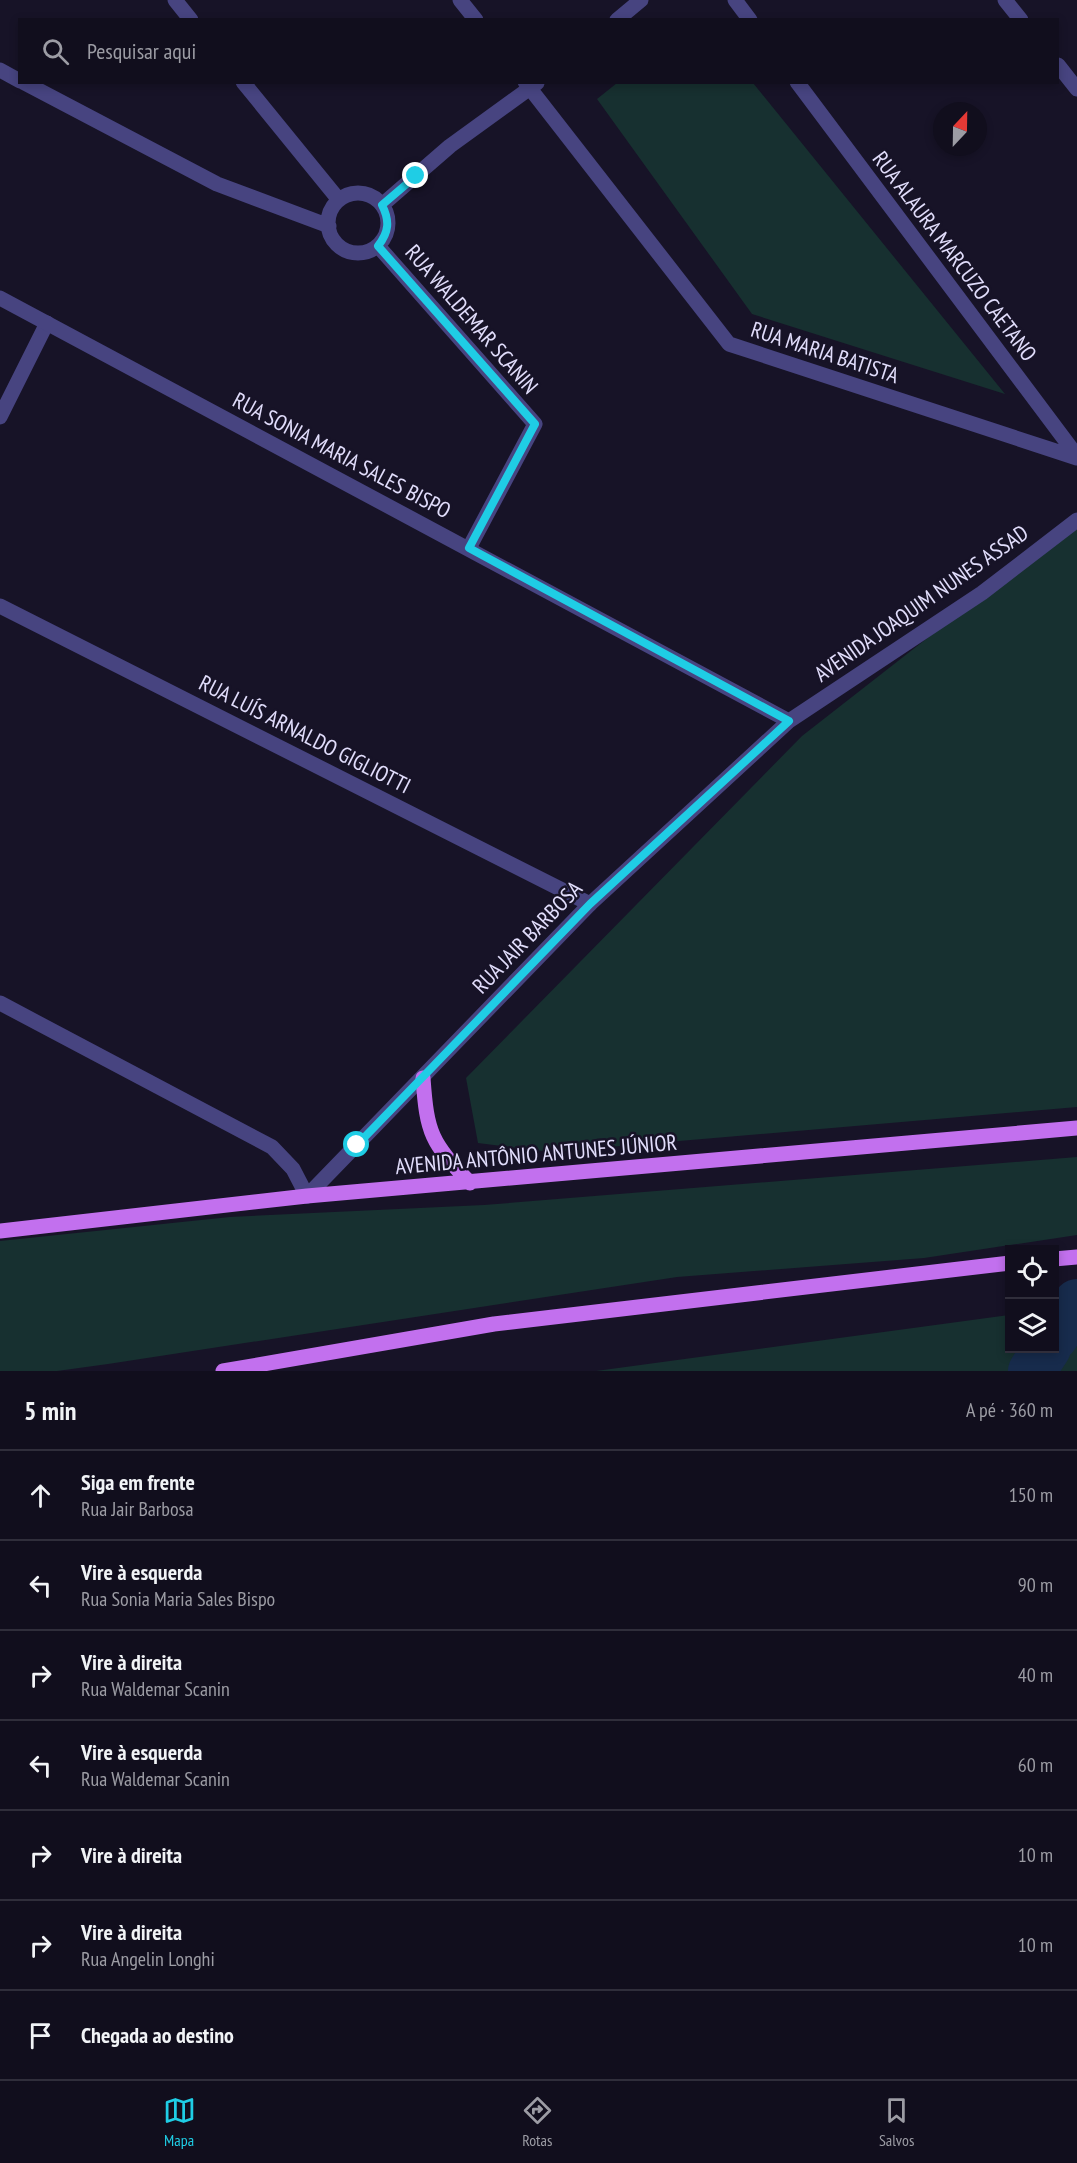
<!DOCTYPE html>
<html lang="pt">
<meta charset="utf-8">
<style>
:root{--surface:#110e1d;--page:#1e1c2a;--text:#f1f3f6;--muted:#9c9ca4;--line:#302e3b;--accent:#1fcde5}
body{margin:0;font-family:"PT Sans Narrow",sans-serif;background:var(--page);color:var(--text)}
.controls{position:absolute;right:18px;bottom:18px;display:grid;overflow:hidden;border-radius:0px;box-shadow:0 3px 9px #0003}
.controls button{width:54px;height:54px;display:grid;place-items:center;padding:0;border:0;border-bottom:2px solid var(--line);background:var(--surface);color:var(--text);font:30px sans-serif}
.compass{position:absolute;left:933px;top:102px;width:54px;height:54px;border-radius:50%;background:var(--surface);box-shadow:0 3px 9px #0003;rotate:22deg}
.stop{position:absolute;width:18px;height:18px;margin:-14px;border:4px solid #1fcde5;border-radius:50%;background:#fff}
.stop.end{background:#1fcde5;border-color:#fff;box-shadow:0 2px 6px #0008}
.list{margin:0;padding:0;list-style:none}
h2{display:flex;justify-content:space-between;align-items:center;height:78px;margin:0;padding:0 24px;font-size:26px}
h2 small{font-size:20px;font-weight:400;color:var(--muted)}
.list li{display:grid;grid-template-columns:39px 1fr auto;gap:18px;align-items:center;box-sizing:border-box;height:90px;padding:0 24px;border-top:2px solid var(--line)}
.list b{display:block;font-size:22px;white-space:nowrap}
.list p{margin:0;font-size:20px;white-space:nowrap;color:var(--muted)}
.list em{font-size:20px;font-style:normal;color:var(--muted)}
.icon{flex:none;width:33px;height:33px;fill:none;stroke:currentColor;stroke-width:2;stroke-linecap:round;stroke-linejoin:round}
.map{position:relative;flex:none;width:1077px;height:1371px;overflow:hidden}
.search{position:absolute;background:var(--surface);box-shadow:0 3px 9px #0003;left:18px;right:18px;top:18px;height:66px;display:flex;align-items:center;gap:15px;box-sizing:border-box;padding:0 21px;border-radius:0px;color:var(--muted);font-size:22px}
.sheet{height:708px;background:var(--surface)}
nav{display:flex;justify-content:space-around;align-items:center;box-sizing:border-box;height:84px;border-top:2px solid var(--line);background:var(--surface);font-size:16px;color:var(--muted)}
nav a{display:grid;justify-items:center;gap:3px}
nav .on{color:var(--accent)}
.map>svg:first-child{display:block}
.green{fill:#173030}
.lines{fill:none;stroke-linecap:round;stroke-linejoin:round}
.river{stroke:#172b4c;stroke-width:48}
.minor{stroke:#474480;stroke-width:15}
.tertiary{stroke:#474480;stroke-width:15}
.primary{stroke:#c270ee;stroke-width:15}
.route{stroke:#1fcde5;stroke-width:8}
.labels{text-anchor:middle;dominant-baseline:central;stroke-width:5;stroke-linejoin:round;paint-order:stroke}
.street-label{font-size:22px;fill:#e1ddfb;stroke:#171327}
</style>
<div class="map">
<svg width="1077" height="1371" viewBox="0 0 1077 1371">
<rect width="100%" height="100%" fill="#171327"/>
<path class="green" d="M617,83H753L1005,394L752,314L597,99Z
M1077,521V1107L550,1152L478,1143L466,1078L802,736Z
M1077,1157V1235L924,1258L677,1277L108,1364L57,1371H0V1241L230,1217L484,1205Z
M1077,1309V1371H596L1009,1315L1010,1348H1054L1055,1311Z"/>
<g class="lines">
<path class="river" d="M1054,1337L1077,1303
M1032,1371L1047,1348"/>
<path class="minor" d="M175,0L191,20
M460,0L476,20
M735,0L750,20
M1005,0L1021,20
M617,20L641,0
M1058,65L1077,89
M0,70L20,81
M23,82L217,184L329,226
M243,82L339,200
M525,82L729,344L1077,458
M797,82L1077,456
M328 223a30 30 0 1 1 60 0a30 30 0 1 1-60 0Z
M382,205L450,146L537,83
M378,246L535,424L469,548
M0,417L47,323
M0,606L590,904
M0,1003L272,1147L293,1169L307,1196"/>
<path class="tertiary" d="M0,298L789,721
M307,1196L590,904L789,721L982,593L1077,520"/>
<path class="primary" d="M423,1078C427,1134 431,1142 470,1183
M0,1231L307,1196L1077,1128
M1054,1259L1077,1257
M223,1371L494,1324L1010,1263"/>
</g>
<g class="lines">
<path class="route" d="M357,1145L590,904L789,721L469,548L535,424L378,246C389,232 390,221 382,205L416,176"/>
</g>
<g class="labels">
<g class="street-label">
<text transform="translate(955 256) rotate(53)">RUA ALAURA MARCUZO CAETANO</text>
<text transform="translate(472 319) rotate(49)">RUA WALDEMAR SCANIN</text>
<text transform="translate(825 352) rotate(18)">RUA MARIA BATISTA</text>
<text transform="translate(342 455) rotate(28)">RUA SONIA MARIA SALES BISPO</text>
<text transform="translate(921 603) rotate(-35)">AVENIDA JOAQUIM NUNES ASSAD</text>
<text transform="translate(305 734) rotate(27)">RUA LUÍS ARNALDO GIGLIOTTI</text>
<text transform="translate(527 937) rotate(-46)">RUA JAIR BARBOSA</text>
<text transform="translate(536 1154) rotate(-5)">AVENIDA ANTÔNIO ANTUNES JÚNIOR</text>
</g>
</g>
</svg>
<div class="controls">
<button><svg class="icon" aria-label="locate" viewBox="0 0 24 24"><circle cx="12" cy="12" r="6"/><path d="M12 2v4M12 18v4M2 12h4M18 12h4"/></svg></button>
<button><svg class="icon" aria-label="layers" viewBox="0 0 24 24"><path d="M12 4l9 5-9 5-9-5zM3 14l9 5 9-5"/></svg></button>
</div>
<svg class="compass" viewBox="-18 -18 36 36"><path d="M0-13l5 13h-10z" fill="#e53935"/><path d="M0 13l5-13h-10z" fill="#9c9ca4"/></svg>
<div class="stop" style="left:357px;top:1145px"></div>
<div class="stop end" style="left:416px;top:176px"></div>
<div class="search"><svg class="icon" aria-label="search" viewBox="0 0 24 24"><circle cx="10" cy="10" r="6"/><path d="M15 15l6 6"/></svg>Pesquisar aqui</div>
</div>
<section class="sheet">
<h2>5 min<small>A pé · 360 m</small></h2>
<ul class="list">
<li><svg class="icon" aria-label="ahead" viewBox="0 0 24 24"><path d="M12 20V5M6 11l6-6 6 6"/></svg><div><b>Siga em frente</b><p>Rua Jair Barbosa</p></div><em>150 m</em></li>
<li><svg class="icon" aria-label="left" viewBox="0 0 24 24"><path d="M17 20v-9H6M10 6l-5 5 5 5"/></svg><div><b>Vire à esquerda</b><p>Rua Sonia Maria Sales Bispo</p></div><em>90 m</em></li>
<li><svg class="icon" aria-label="right" viewBox="0 0 24 24"><path d="M7 20v-9h11M14 6l5 5-5 5"/></svg><div><b>Vire à direita</b><p>Rua Waldemar Scanin</p></div><em>40 m</em></li>
<li><svg class="icon" aria-label="left" viewBox="0 0 24 24"><path d="M17 20v-9H6M10 6l-5 5 5 5"/></svg><div><b>Vire à esquerda</b><p>Rua Waldemar Scanin</p></div><em>60 m</em></li>
<li><svg class="icon" aria-label="right" viewBox="0 0 24 24"><path d="M7 20v-9h11M14 6l5 5-5 5"/></svg><div><b>Vire à direita</b></div><em>10 m</em></li>
<li><svg class="icon" aria-label="right" viewBox="0 0 24 24"><path d="M7 20v-9h11M14 6l5 5-5 5"/></svg><div><b>Vire à direita</b><p>Rua Angelin Longhi</p></div><em>10 m</em></li>
<li><svg class="icon" aria-label="arrive" viewBox="0 0 24 24"><path d="M6 21V4h12l-3 4 3 4H6"/></svg><div><b>Chegada ao destino</b></div></li>
</ul>
</section>
<nav>
<a class="on"><svg class="icon" aria-label="map" viewBox="0 0 24 24"><path d="M3 6l6-2 6 2 6-2v14l-6 2-6-2-6 2zM9 4v14M15 6v14"/></svg>Mapa</a>
<a><svg class="icon" aria-label="directions" viewBox="0 0 24 24"><path d="M12 3l9 9-9 9-9-9zM9 14v-3h6M13 9l2 2-2 2"/></svg>Rotas</a>
<a><svg class="icon" aria-label="saved" viewBox="0 0 24 24"><path d="M7 4h10v16l-5-4-5 4z"/></svg>Salvos</a>
</nav>
